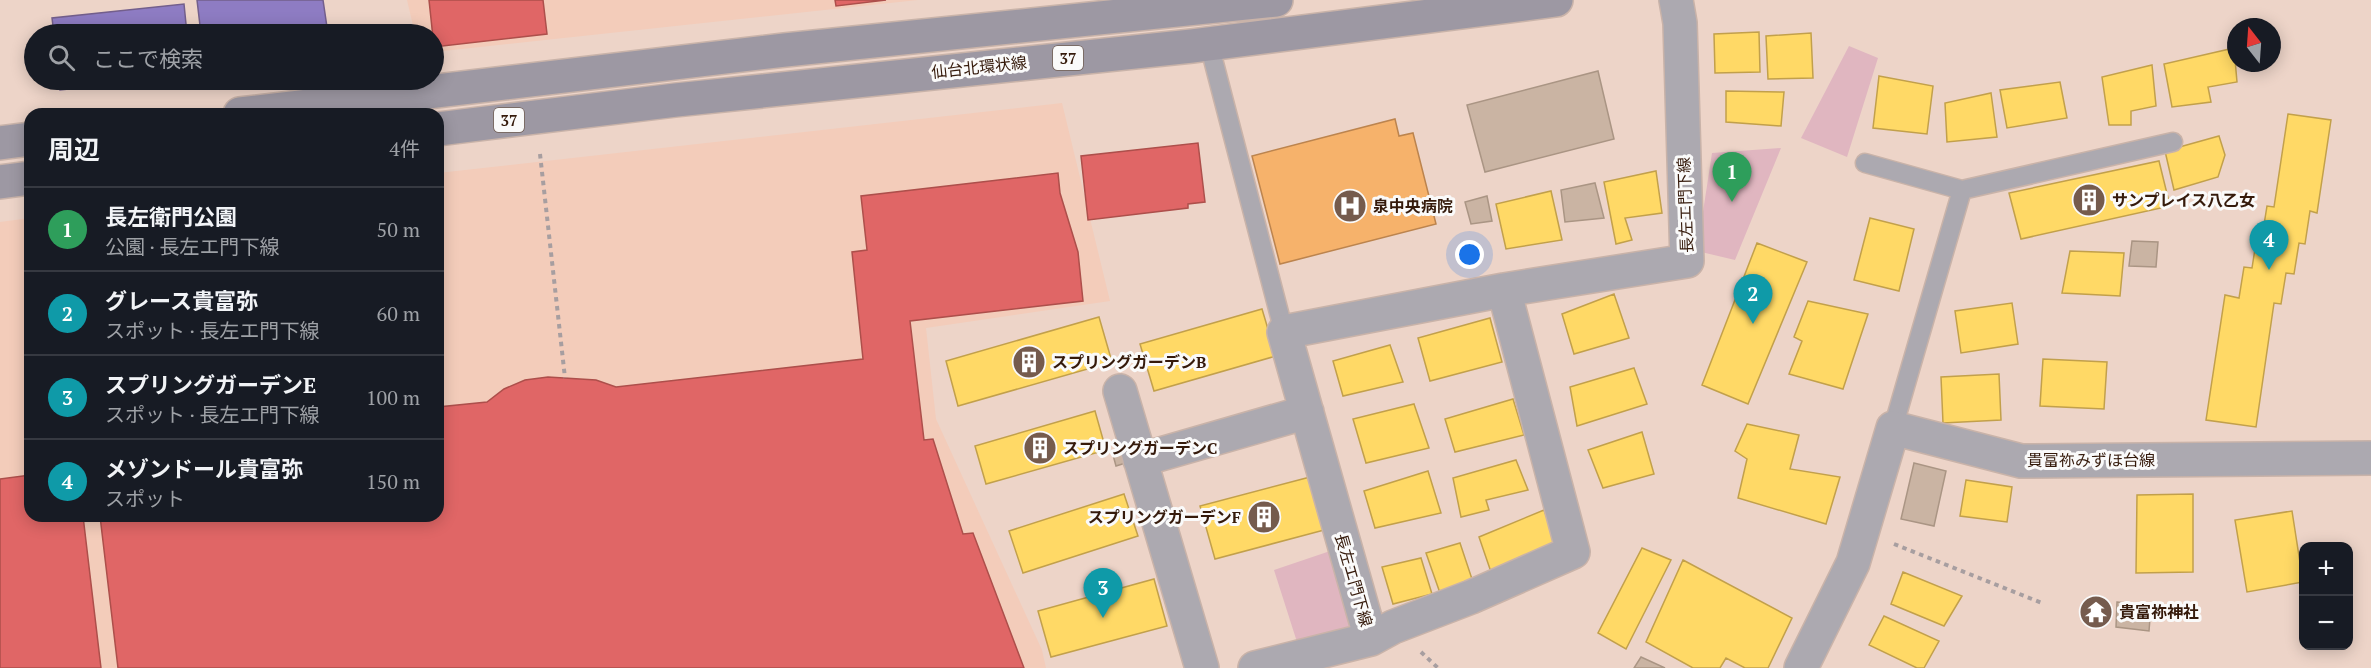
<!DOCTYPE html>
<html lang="ja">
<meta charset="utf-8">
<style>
:root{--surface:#171b24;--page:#242831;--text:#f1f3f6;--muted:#9ea1a6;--line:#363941;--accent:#b45309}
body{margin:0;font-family:"PT Serif","Noto Sans JP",serif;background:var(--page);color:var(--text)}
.controls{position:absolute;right:18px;bottom:18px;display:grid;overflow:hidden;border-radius:12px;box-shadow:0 3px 15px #0003}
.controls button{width:54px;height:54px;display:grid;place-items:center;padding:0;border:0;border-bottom:2px solid var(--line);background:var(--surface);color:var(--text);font:30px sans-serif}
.compass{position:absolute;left:2227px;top:18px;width:54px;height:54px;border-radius:50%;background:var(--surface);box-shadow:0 3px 15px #0003;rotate:343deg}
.you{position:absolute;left:1470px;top:255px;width:21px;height:21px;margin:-15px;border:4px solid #fff;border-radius:50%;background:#1a73e8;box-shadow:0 0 0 9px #1a73e833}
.badge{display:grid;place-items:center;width:39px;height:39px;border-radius:50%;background:var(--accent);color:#fff;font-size:20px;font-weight:700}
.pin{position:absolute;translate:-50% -50px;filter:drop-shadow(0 2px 3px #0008)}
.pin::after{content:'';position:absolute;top:32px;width:21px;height:18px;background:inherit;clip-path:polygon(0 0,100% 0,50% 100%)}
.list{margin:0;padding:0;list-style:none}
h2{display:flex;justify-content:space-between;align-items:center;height:78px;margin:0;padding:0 24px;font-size:26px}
h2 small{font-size:20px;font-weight:400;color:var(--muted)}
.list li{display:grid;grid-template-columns:39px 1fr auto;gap:18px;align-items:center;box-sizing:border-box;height:84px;padding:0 24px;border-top:2px solid var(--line)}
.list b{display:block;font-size:22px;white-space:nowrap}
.list p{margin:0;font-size:20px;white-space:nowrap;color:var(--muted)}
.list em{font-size:20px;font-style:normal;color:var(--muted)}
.icon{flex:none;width:33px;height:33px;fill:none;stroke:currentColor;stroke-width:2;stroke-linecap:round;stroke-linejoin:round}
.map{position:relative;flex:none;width:2371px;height:668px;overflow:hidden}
.search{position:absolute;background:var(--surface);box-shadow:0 3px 15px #0003;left:24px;top:24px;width:420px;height:66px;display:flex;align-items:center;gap:15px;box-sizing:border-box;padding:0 21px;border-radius:33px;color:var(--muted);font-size:22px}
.panel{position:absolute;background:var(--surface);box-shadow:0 3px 15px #0003;left:24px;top:108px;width:420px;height:414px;border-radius:18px}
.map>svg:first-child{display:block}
.built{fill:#f3ccba}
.green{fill:#e0b6c0}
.homes{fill:#ffd966;stroke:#c2a04b;stroke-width:1.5}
.shops{fill:#e06666;stroke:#ad4f4b;stroke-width:1.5}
.offices{fill:#8e7cc3;stroke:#735f8c;stroke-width:1.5}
.health{fill:#f6b26b;stroke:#bc844e;stroke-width:1.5}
.building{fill:#cab4a3;stroke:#aa9584;stroke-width:1.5}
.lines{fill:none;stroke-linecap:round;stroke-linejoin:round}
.lane-casing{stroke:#c9b3a9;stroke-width:21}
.street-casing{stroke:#c9b3a9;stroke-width:36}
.primary-casing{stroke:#c9b3a9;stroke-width:36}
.path{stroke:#a79ea0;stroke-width:4;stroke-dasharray:4.5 4.5;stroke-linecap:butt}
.lane{stroke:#aca9b0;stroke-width:18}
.street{stroke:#aca9b0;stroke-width:33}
.primary{stroke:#9d98a3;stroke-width:33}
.labels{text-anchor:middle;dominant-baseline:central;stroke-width:6;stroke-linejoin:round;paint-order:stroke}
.shield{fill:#fafafa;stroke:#705d53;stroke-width:1.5}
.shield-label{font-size:15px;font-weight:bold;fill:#351a0b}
.street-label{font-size:16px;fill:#351a0b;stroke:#fafafa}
.poi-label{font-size:16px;font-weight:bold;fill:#351a0b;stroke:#fafafa;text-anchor:start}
</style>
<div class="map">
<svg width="2371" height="668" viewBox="0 0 2371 668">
<rect width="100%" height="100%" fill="#edd4c8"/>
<path class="built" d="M407,0H918L434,52V34H415Z
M1062,103L1110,301L926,328L936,419L1042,650L1046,668H0V222L30,218V516H438V173Z"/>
<path class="green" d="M1849,46L1878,58L1847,157L1801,138Z
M1781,148L1735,260L1697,251L1712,153Z
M1339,548L1360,625L1297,642L1274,570Z"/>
<path class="homes" d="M1759,32L1760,72L1715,73L1714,34Z
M1811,33L1813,78L1768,79L1766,36Z
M2234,48L2237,82L2208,87L2211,102L2172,107L2164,64Z
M2152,65L2156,106L2131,111V125H2109L2102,77Z
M1879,76L1933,86L1927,134L1873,128Z
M2060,82L2067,118L2007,128L2000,90Z
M1726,91L1784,92L1781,126L1726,122Z
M1991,93L1997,137L1947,142L1945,103Z
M2288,114L2331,120L2317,213L2310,211L2305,244L2299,243L2294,274L2286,273L2281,304L2274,303L2256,427L2206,420L2225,295L2239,298L2244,267L2252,268L2257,236L2262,237L2267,206L2274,207Z
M2219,136L2225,155L2218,177L2174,190L2165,151Z
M2159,161L2170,206L2021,239L2009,193Z
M1656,171L1662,213L1625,218L1632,240L1616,244L1604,182Z
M1551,191L1562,240L1506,249L1496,204Z
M1870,218L1914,229L1899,291L1854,280Z
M1757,243L1807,262L1748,404L1702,385Z
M2070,251L2124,253L2120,296L2062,293Z
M1614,294L1629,338L1574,354L1562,314Z
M1808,301L1868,314L1843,389L1789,374L1802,341L1794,337Z
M2012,303L2018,344L1961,353L1955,311Z
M1262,309L1276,356L1154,391L1140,344Z
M1099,317L1112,362L958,406L946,361Z
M1490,318L1502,362L1430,381L1418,338Z
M1390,345L1403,382L1343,396L1333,361Z
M2043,359L2107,362L2104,409L2040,406Z
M1634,368L1647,404L1577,426L1570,387Z
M1999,374L2001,420L1943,423L1941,377Z
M1513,399L1524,435L1455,452L1445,419Z
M1414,404L1429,448L1366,463L1353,419Z
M1095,411L1106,450L986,484L975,446Z
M1747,424L1799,435L1790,469L1840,477L1826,524L1738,498L1747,459L1735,451Z
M1642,432L1654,474L1603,488L1588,450Z
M1516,460L1528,490L1486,500L1489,510L1461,517L1453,478Z
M1428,471L1441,513L1375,528L1364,491Z
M1314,476L1328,529L1215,559L1200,506Z
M1966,480L2012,487L2007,522L1960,516Z
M1124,494L1138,536L1023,573L1009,531Z
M2193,494V572L2136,573L2137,495Z
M1544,510L1558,547L1491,572L1479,537Z
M2292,511L2303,582L2247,592L2235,520Z
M1460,543L1472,579L1440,593L1426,553Z
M1642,548L1671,560L1626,649L1598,633Z
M1421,558L1432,594L1393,604L1382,567Z
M1683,560L1792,618L1768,668H1745L1726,658L1720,668H1693L1646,642Z
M1903,572L1962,596L1944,626L1891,604Z
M1154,579L1167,626L1051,657L1038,611Z
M1884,616L1939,641L1924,668H1917L1869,645Z"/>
<path class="shops" d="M429,0H543L547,34L434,47Z
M835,0H886L836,6Z
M1198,143L1205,202L1188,204V208L1088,220L1081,156Z
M1058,173L1060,193L1078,252L1083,301L910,321L924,440L933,439L963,534L973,533L1024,668H118L100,516H438V407L487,402L504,389L525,380L548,377L596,380L616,387L863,359L852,252L867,250L861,196Z
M30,475V516H83L101,668H0V479Z"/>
<path class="offices" d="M197,0H323L328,34H201Z
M184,4L187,34H54L52,18Z
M59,80H157L60,90Z"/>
<path class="health" d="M1395,119L1399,136L1413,133L1436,224L1280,264L1252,156Z"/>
<path class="building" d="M1598,71L1614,139L1485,172L1467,105Z
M1595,183L1604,218L1565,222L1561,190Z
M1487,196L1492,221L1471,224L1465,202Z
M2132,241L2158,242L2156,267L2129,266Z
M1129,450L1132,461L1116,466L1113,455Z
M1914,463L1946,471L1934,526L1901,519Z
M2117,602L2151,606L2149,631L2116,627Z
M1641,657L1665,668H1634Z"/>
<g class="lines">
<defs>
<path id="lane" d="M1209,44L1284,332
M1865,163L1962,190L2173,142
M1893,428L1962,190"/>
<path id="street" d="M1504,290L1573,552L1471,597L1393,627L1371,639L1284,332L1504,290L1687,261L1680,23L1676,0
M1120,391L1202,668
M1140,460L1307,412
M1255,668L1371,639
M1801,668L1853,563L1893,428L2021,461L2371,458"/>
<path id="primary" d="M240,114L785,50L1276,0
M438,129L676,100L1192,46L1556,0
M0,143L30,139
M0,182L30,178"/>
</defs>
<use href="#lane" class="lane-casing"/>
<use href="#street" class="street-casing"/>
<use href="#primary" class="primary-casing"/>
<path class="path" d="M540,154L565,378
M1894,544L2042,603
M1421,652L1438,668"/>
<use href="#lane" class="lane"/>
<use href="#street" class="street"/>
<use href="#primary" class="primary"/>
</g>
<defs>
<symbol id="building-disc" viewBox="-11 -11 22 22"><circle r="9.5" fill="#755b4d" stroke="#fafafa"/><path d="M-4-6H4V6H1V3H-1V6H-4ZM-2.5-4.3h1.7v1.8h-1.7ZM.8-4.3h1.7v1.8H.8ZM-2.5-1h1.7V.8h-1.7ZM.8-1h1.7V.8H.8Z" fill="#fff"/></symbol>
<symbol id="hospital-disc" viewBox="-11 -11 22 22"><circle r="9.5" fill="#755b4d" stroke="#fafafa"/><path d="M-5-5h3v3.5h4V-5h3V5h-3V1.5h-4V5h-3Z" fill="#fff"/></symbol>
<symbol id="temple-disc" viewBox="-11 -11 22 22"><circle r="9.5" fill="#755b4d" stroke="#fafafa"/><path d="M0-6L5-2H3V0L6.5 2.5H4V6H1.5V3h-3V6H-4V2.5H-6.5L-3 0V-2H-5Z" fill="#fff"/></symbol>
</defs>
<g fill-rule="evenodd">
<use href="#building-disc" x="2070" y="181" width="38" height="38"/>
<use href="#hospital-disc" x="1331" y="187" width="38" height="38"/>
<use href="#building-disc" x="1010" y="343" width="38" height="38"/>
<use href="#building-disc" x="1021" y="429" width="38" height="38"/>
<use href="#building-disc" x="1245" y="498" width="38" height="38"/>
<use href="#temple-disc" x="2077" y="593" width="38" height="38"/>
</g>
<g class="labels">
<g class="shield">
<rect x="1053" y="46" width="30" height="24" rx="4.5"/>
<rect x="494" y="108" width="30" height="24" rx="4.5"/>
</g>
<g class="shield-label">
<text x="1068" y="58">37</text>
<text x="509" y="120">37</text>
</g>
<g class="street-label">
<text transform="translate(979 67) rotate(-6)">仙台北環状線</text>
<text transform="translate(1685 205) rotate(-92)">長左エ門下線</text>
<text x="2091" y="460">貴富祢みずほ台線</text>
<text transform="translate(1354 580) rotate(74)">長左エ門下線</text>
</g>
<g class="poi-label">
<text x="2112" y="200">サンプレイス八乙女</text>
<text x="1373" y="206">泉中央病院</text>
<text x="1052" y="362">スプリングガーデンB</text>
<text x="1063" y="448">スプリングガーデンC</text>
<text x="1241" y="517" text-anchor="end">スプリングガーデンF</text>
<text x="2119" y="612">貴富祢神社</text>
</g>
</g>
</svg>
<div class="controls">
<button>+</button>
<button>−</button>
</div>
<svg class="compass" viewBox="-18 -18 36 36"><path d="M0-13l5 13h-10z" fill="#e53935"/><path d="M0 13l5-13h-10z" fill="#9ea1a6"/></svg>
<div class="you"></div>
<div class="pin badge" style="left:1732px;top:202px;background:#2e9e5b">1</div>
<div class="pin badge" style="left:1753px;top:324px;background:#0f9aa8">2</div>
<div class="pin badge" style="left:1103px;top:618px;background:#0f9aa8">3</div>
<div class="pin badge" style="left:2269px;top:270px;background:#0f9aa8">4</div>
<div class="search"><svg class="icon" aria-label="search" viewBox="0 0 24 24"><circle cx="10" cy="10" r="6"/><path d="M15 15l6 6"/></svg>ここで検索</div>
<section class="panel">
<h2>周辺<small>4件</small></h2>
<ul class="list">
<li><span class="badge" style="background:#2e9e5b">1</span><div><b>長左衛門公園</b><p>公園 · 長左エ門下線</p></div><em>50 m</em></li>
<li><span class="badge" style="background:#0f9aa8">2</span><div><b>グレース貴富弥</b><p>スポット · 長左エ門下線</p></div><em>60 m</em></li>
<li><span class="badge" style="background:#0f9aa8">3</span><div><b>スプリングガーデンE</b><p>スポット · 長左エ門下線</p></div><em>100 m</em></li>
<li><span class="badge" style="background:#0f9aa8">4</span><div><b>メゾンドール貴富弥</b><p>スポット</p></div><em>150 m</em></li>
</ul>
</section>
</div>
